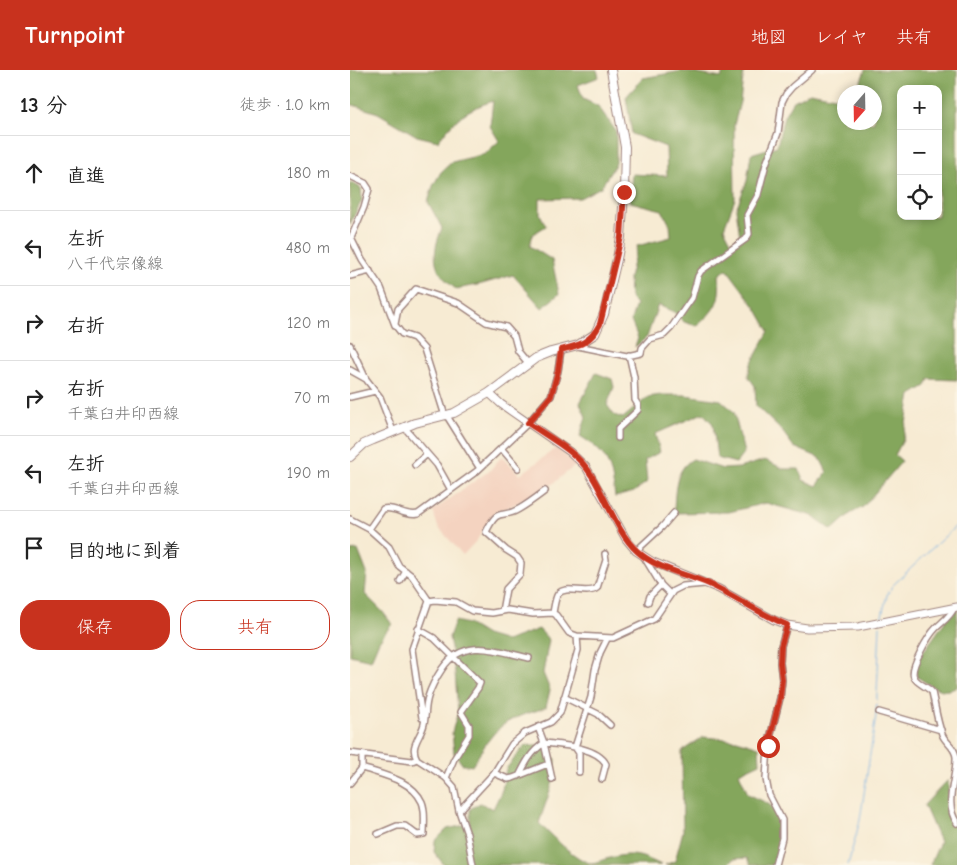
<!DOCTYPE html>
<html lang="ja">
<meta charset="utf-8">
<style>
:root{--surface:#fff;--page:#f2f2f2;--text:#222;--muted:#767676;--line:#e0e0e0;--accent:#c8321e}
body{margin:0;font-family:"Comic Neue","Klee One",sans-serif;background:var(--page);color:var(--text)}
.controls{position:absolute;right:15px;top:15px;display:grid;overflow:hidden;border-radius:10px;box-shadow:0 2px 8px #0003}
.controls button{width:45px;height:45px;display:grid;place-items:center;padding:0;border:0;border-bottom:1px solid var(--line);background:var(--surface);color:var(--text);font:25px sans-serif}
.compass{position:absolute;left:487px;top:15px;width:45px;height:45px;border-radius:50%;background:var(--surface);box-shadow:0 2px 8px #0003;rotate:200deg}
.stop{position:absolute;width:15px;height:15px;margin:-11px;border:4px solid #c8321e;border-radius:50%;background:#fff}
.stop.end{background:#c8321e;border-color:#fff;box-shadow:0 1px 5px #0008}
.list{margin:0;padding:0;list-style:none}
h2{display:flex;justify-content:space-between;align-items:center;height:65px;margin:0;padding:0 20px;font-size:21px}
h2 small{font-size:16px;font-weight:400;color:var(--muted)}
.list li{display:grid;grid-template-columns:32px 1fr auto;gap:15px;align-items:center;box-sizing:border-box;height:75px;padding:0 20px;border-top:1px solid var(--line)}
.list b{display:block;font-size:19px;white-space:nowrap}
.list p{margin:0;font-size:16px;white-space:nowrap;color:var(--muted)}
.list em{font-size:16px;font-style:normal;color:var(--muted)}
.actions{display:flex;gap:10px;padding:15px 20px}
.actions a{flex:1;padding:11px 0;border:1px solid var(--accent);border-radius:20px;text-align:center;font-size:18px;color:var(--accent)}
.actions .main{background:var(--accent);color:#fff}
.icon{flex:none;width:28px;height:28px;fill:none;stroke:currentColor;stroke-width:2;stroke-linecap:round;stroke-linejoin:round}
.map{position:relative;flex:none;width:607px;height:795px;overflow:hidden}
header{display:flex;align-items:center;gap:30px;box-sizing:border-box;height:70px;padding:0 25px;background:var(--accent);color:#fff}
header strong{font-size:24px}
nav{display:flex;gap:28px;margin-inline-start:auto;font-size:18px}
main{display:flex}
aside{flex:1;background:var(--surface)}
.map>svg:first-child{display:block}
.built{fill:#f4d3c0}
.forest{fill:#84a65b;stroke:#676243;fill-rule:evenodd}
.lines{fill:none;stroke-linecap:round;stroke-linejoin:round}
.stream{stroke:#72ade3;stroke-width:1}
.street-casing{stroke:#a0857f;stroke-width:8}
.secondary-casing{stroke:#a0857f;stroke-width:9}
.primary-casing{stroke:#a0857f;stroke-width:10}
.street{stroke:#fff;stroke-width:5}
.secondary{stroke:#fff;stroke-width:7}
.primary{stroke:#fff;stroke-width:8}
.route{stroke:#c8321e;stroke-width:6}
</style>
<header>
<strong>Turnpoint</strong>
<nav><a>地図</a><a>レイヤ</a><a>共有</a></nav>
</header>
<main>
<aside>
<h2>13 分<small>徒歩 · 1.0 km</small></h2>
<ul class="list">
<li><svg class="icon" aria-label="ahead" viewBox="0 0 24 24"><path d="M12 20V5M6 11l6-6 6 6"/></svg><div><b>直進</b></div><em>180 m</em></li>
<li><svg class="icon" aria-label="left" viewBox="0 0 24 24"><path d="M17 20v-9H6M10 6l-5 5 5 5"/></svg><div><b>左折</b><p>八千代宗像線</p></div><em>480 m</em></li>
<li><svg class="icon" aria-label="right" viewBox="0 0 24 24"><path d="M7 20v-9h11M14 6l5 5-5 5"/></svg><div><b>右折</b></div><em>120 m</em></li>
<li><svg class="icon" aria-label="right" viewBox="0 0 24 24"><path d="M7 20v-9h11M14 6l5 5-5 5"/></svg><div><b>右折</b><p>千葉臼井印西線</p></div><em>70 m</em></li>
<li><svg class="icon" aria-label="left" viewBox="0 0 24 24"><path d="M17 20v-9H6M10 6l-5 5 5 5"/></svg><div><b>左折</b><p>千葉臼井印西線</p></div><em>190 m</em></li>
<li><svg class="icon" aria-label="arrive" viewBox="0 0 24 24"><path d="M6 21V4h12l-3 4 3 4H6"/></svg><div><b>目的地に到着</b></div></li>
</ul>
<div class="actions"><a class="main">保存</a><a>共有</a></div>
</aside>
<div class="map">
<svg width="607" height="795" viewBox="0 0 607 795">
<rect width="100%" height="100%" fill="#fcf5e5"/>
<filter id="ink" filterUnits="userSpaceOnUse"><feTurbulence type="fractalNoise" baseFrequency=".02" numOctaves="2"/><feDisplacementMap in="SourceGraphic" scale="10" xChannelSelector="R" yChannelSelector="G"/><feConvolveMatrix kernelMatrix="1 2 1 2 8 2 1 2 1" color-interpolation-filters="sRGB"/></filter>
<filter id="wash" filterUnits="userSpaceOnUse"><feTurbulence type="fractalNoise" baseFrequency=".0096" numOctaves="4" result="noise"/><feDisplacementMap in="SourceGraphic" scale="20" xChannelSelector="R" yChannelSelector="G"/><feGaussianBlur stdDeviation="1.12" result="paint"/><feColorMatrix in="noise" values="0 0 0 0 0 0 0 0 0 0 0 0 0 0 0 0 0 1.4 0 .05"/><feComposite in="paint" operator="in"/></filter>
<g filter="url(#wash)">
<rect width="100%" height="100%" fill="#f7ebd3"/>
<path class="built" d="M206,378L226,395L196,419L157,438L145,441L127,470L113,485L88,457L83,441L140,400L152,386L170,405Z"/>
<path class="forest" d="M0,0H247L249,7L228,15L233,29L248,36L266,61V93L251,117L230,128L190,129V144L196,156L183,164L180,176L202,190L209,224L192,238L163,205L132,214L106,219C82,201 81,185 92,158L78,132L83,116L91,102L102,92L135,84L149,71L140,56L143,31C115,40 106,48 88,71L67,66L28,43L0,34Z
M374,0H394L390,32L384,55L385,129L374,158L381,172L390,166L386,139L397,111L401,84L427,76L434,46L442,32L460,22L485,27L494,24V52H524V22H498L508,19L515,0H607V310L579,309L576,316L561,325L553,370L545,385L552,391L513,437L500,444L482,460L463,446L416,433L379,442L324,443C325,424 324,399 343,389L373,399L389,398L415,390L434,399H449L453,410L467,416L477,402L470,388L444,377L432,361L406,336L405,316L398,306L401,294L419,261L406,238L377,199L369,205C371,231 367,238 347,256L334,252L324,242L308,235L297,267L285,277L288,268L281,251L286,234L280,228L279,208L287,176L321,167L320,155L312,140L280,132L282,104L317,106L316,77L282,64L276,27L293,8L332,1L371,8ZM551,19H588V146H551Z
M0,112L11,118L12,130L0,154Z
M246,303L262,309L264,317L257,335L264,345L273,348L298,327L311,325H335L371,330L384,342L394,383L386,393L367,388L363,354L353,343L305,364L310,382L295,390L297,412L284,422L265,427C261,395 259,384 230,366L236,347L230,333Z
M8,480L17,503L15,524L32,541L42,554L29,571L21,590L0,585V481Z
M607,539V617C592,626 579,614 567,607L564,595L596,550Z
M105,551L118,554L136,565L156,571L189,559L199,570L193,603L200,620L196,637C185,642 173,644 163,649C143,658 133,679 122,696L112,694L104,683L102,662L108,642L105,602L99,567Z
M353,667L387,670L409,677L410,693L389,703L398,724L417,733L429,742L431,764L426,795H400L397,788L383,789L377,795H315L325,791L333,761L332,681Z
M175,675L188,676L206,689L203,712L189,753C198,763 228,792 241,793C246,793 254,789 260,788C282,782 291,785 311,795H94L84,782L85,771L97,759L120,754V739L130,733L143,739L152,720L156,699Z
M598,710L599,744L607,755V795H580L590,772L574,735Z"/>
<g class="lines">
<path class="stream" d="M531,550L537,525L542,516L607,455
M498,795L510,750L526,645L530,556"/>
</g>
</g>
<g filter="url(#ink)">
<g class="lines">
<defs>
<path id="street" d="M0,106L15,113L19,119L14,137L1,168L12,190L31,218L45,255L52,264L64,268L74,279L95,346
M0,206L20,201
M45,254L48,239L66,219L108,233L136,252L156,257L164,266L168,281L178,293
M0,275L16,309L30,327L43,361
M228,276L277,286L291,283L292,278L300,269L314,265L321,258L342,228L348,206L351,201L396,169L399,164L397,145L408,125L416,94L428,63L432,32L436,24L442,17L462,0
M0,300L16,309
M0,327L25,321
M97,346L129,397
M54,357L87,395L101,420
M268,368V359L288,340V335L285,330L284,307L279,285
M151,378L168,398
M65,395L77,384
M0,449L19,459L39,477L49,496L62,506L79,531
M19,459L33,439C45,436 55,447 68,444L127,401L178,353L201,326L208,301L211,280
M286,481L312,457L324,443
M294,487L311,515L320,524
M50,511L56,501
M79,531L85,530L106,532L122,541L142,543L158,540L183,544L203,543L206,545L219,563L227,566L263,568L304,549L323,521L333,516L355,514
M298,532L300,526L311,515
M604,538C601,546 592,552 586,558C579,565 559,598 564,607C567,614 577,616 582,622C585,635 587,651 592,664C595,673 605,676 606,687C607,708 593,733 607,753
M152,541L156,519L170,504L171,493L167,487L156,480L136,462C149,435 151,450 169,439C178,434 187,427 195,421
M203,543C204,538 205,528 208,524C216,514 237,526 247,518L256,490L255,484
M68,559L84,568L130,613L128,618L111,642L119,655V665L104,689L96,708
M214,627L248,644L260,655
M529,642L591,660
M72,648L62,579L79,531
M188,657L194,673L202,709
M0,683L62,691L67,689
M12,685V698C33,705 62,710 72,732C76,741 74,754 74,764L67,765L55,756H47L28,764
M229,702V683L225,677L241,627L245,600L250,583L257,569
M144,703L158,709L163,708L198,694
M169,706C176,692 181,682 194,673C212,675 247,677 256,694L252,709
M0,713L12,698
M109,741L144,703L162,674L175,663L201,652L210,643L228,580L227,566
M123,795L117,764L109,741L104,717L96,708L67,689C59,676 71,667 74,654C76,645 75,636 78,627C81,617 86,608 92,599C114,566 147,581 179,588
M425,795L432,768V750L419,725L416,709L418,676L430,628L432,610L430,593L431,576L437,555"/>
<path id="secondary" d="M139,323L151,334L220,382L236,397L276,469L286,481L303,492L369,519L424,550L437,555L457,558L508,557L607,537"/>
<path id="primary" d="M0,387L14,374L23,370L65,353L104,343L139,323L186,288L201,282L228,275L245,264L254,244L267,189L271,167L274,122L275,77L261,0"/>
</defs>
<use href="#street" class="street-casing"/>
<use href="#secondary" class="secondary-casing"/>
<use href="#primary" class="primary-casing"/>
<use href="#street" class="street"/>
<use href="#secondary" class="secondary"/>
<use href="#primary" class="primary"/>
</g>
</g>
<g class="lines" filter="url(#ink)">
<path class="route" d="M274,122L271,167L250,254C240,273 230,275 211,280L208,301L201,326L178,353C200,368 228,382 242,406C256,428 268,464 287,481C306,499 336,504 359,514C386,526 410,544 437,555L431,576L430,593L432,610L430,628L418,676"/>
</g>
</svg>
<div class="controls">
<button>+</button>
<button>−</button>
<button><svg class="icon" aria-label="locate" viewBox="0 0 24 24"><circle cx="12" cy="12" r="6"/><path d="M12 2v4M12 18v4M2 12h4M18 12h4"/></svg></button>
</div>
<svg class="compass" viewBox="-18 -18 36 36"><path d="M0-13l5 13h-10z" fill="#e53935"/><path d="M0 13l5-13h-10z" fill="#767676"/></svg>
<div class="stop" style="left:418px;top:676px"></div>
<div class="stop end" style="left:274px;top:122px"></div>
</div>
</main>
